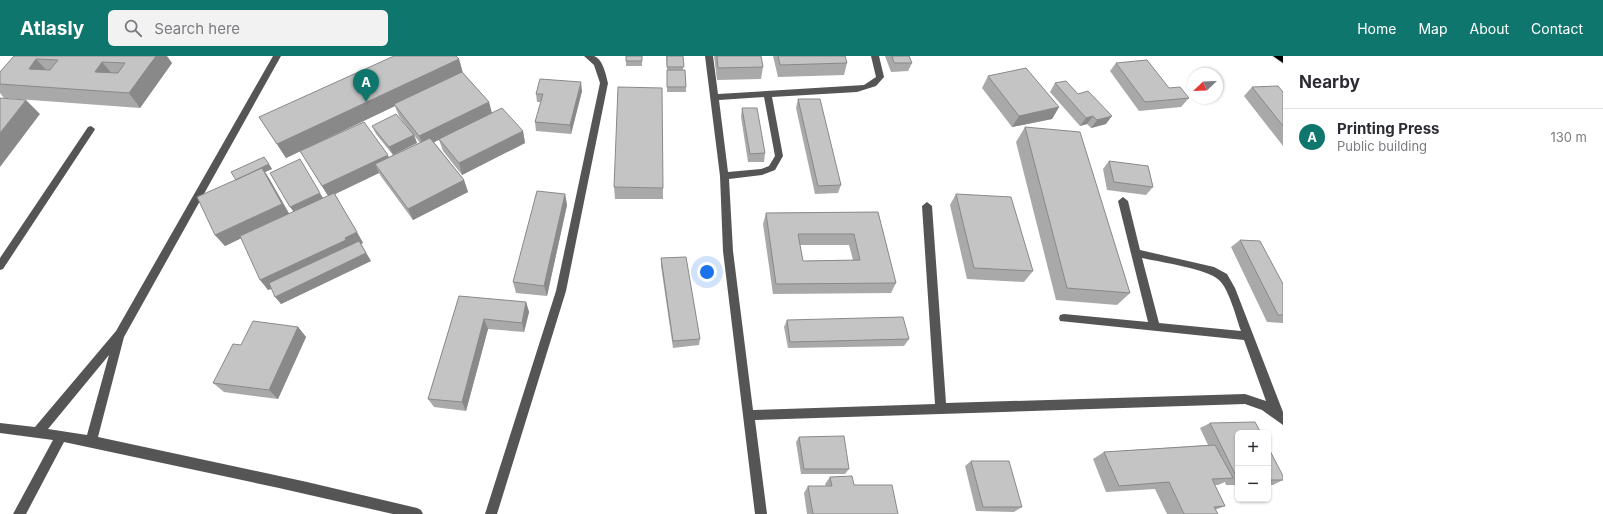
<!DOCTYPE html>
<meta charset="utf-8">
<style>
:root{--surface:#fff;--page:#f2f2f3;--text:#2b2b33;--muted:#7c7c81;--line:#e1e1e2;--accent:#0f766e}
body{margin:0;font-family:Inter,sans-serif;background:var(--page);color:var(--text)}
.controls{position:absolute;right:12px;bottom:12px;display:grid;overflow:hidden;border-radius:6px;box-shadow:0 1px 3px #0004}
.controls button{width:36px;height:36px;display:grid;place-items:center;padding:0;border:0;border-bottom:1px solid var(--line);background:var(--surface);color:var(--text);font:20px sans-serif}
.compass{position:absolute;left:1187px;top:12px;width:36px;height:36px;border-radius:50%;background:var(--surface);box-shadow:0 1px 3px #0004;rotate:247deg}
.you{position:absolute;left:707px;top:216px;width:14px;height:14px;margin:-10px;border:3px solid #fff;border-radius:50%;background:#1a73e8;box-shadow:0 0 0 6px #1a73e833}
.badge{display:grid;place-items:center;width:26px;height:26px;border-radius:50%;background:var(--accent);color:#fff;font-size:13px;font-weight:700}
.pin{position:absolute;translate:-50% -33px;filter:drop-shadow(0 1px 2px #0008)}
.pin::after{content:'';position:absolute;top:21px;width:14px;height:12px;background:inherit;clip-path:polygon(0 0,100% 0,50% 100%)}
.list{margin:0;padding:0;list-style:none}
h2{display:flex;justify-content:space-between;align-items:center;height:52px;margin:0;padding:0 16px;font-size:17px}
h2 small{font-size:13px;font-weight:400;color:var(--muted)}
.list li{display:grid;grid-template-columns:26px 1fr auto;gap:12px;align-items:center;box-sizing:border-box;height:56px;padding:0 16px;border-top:1px solid var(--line)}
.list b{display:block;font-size:15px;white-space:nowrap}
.list p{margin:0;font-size:13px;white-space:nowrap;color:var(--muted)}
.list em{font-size:13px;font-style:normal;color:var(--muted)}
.icon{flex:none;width:22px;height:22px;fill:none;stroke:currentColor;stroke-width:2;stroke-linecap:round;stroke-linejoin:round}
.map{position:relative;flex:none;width:1283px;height:458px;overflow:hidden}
header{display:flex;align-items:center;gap:24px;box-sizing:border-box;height:56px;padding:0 20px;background:var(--accent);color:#fff}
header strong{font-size:19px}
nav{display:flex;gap:22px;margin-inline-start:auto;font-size:14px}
.search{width:280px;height:36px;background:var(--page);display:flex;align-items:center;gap:10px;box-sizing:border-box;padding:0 14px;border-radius:6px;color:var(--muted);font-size:15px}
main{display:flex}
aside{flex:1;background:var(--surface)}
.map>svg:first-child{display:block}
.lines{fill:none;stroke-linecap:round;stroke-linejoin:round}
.major-casing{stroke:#dbdbdb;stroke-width:2}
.minor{fill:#555;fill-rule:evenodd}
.major{fill:#000;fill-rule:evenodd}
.wall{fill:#a9a9a9;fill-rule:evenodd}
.shaded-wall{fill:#898989}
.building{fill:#c4c4c4;stroke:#898989;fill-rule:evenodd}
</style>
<header>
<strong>Atlasly</strong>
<div class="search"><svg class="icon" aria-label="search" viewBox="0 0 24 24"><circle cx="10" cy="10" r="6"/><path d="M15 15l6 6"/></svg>Search here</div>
<nav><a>Home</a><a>Map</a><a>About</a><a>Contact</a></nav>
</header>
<main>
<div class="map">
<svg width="1283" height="458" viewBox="0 0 1283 458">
<rect width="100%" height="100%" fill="#fff"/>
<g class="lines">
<defs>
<path id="major" d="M1273,0H1283V7Z"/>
</defs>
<use href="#major" class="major-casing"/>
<path class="minor" d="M273,0H281L124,281L98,381L307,426L417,452L421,454L423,458H393L279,432L64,386L26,458H13L53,384L0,377V367L35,371L116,275ZM109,299L87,379L48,373Z
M584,0C587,0 592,0 594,0C603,3 606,19 608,27L566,235L497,458H485L556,235L600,27L594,9Z
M705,0H713L718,38L864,29L876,21L871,0H879L884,21L876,30L857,36L772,41L783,100L775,114L762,119L729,123L733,195L753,354L935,348L922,150L927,146L932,150L946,347L1245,338L1266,345L1244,284L1060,265L1059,262L1060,259L1064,258L1148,266L1118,145L1123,141L1128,145L1140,194L1214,211L1227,218L1235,232L1283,356V369L1262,354L1245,348L755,364L767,458H755L723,195L720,120ZM764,41L775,100L769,110L761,113L728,116L719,44ZM1142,202C1160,206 1208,213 1219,224C1229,233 1236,261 1241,275L1159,267Z
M91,70L95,73L94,75L3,213L0,214V202L88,71Z"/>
<use href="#major" class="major"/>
</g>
<path class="wall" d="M14,0L172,7L140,52L4,42L0,37V16Z
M626,0H642V10H626Z
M666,0H683V14L686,31V36H667V14Z
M714,0H761L763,11L761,23L717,24Z
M773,0H845L847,7L844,19L778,21Z
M885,0H909L912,7L908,15L891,16Z
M459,3L463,17L489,46L492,57L523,75L525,87L462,119L443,95L439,84L434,86L464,124L468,136L413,164L380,119L379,117L335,138L363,187L361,188L371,205L281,248L272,233L268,234L241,182L225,190L215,179L236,124L264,101L272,113L265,116L270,124L289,158L328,140L300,95L389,101L420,87L414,79L417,87L393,99L376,78L372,70L409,73L399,60L395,50L286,102L259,61Z
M1116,7L1169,32L1189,42L1181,51L1139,55L1110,15Z
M988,20L1059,51L1052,63L1012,71L982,32Z
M1055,27L1106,68L1091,72L1087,68L1080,70L1050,36Z
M1252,31L1283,36V90L1244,40Z
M582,35L571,78L536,75L535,66L541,46H537L536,38Z
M798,43L841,129L838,137L815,138L796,52Z
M742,52L765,97L764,106H748L741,61Z
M1025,71L1130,237L1117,249L1056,244L1016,86Z
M1109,105L1153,131L1146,139L1107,134L1103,113Z
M614,131L663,132V143H615Z
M565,138L567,149L547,240L516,237L513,226Z
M956,138L1033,215L1024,226L967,223L950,149Z
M878,156L896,227L891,237L773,238L763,168L766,157ZM800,189H849L853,204L803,205Z
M1240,184L1283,228V267L1267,266L1231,191Z
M661,202L700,283L699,289L673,292L661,210Z
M459,240L526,246L529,256L524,276L488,273L466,355L434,351L428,343Z
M787,264L909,283L904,290L788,292L784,271Z
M298,271L306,281L278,343L224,336L213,327L241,289Z
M1210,367L1238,377V429H1226L1225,426L1218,429H1215L1225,450L1215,454L1218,458H1167L1155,433L1106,436L1093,403L1104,396L1208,389L1200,372Z
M799,381L849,413L845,418H801L796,386Z
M1268,391L1283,424L1273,429H1268Z
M971,405L1022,451L1014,456L976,455L965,410Z
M830,421L854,429L898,458H807L804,437L808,430H826L825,428Z"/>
<path class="shaded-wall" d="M156,0H167L172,7L140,52L129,37Z
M36,3L49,17L29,13Z
M459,3L463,18L394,48L395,50L286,102L277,88Z
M102,6L114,20L95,16Z
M581,26L582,35L571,78L570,69Z
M26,44L40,58L0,111V77Z
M489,46L492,58L424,91L419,80Z
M1059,51L1052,63L1012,71L1019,60Z
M1093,60L1087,68L1080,70L1086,62Z
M1112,60L1106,68L1091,72L1097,64Z
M523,75L525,87L462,119L459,107Z
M414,79L417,87L393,99L389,91Z
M388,99L392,110L375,108L379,117L329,141L322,130Z
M269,108L272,113L265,116L270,124L290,159L225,190L215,179L282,148L236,124Z
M464,124L468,136L413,164L408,153Z
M320,137L325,145L296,159L290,151Z
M565,138L567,149L547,240L544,230Z
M357,176L363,187L351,192L352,194L268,234L260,224Z
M366,197L371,205L281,248L275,241Z
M526,246L529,256L524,276L522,267Z
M484,263L488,273L466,355L462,346Z
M298,271L306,281L278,343L269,334Z"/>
<path class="building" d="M14,0H156L129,37L0,28V16ZM36,3L58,4L50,14L29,13ZM102,6L125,7L118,17L95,16Z
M394,0H456L459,3L277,88L259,61Z
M626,0H642V5H626Z
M667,0H683L684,11H667Z
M717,0H761L763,11L718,12Z
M778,0H845L847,7L780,9Z
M892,0H909L912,7H894Z
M1147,4L1169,32L1180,31L1189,42L1145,46L1116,7Z
M1026,12L1059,51L1019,60L988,20Z
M667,14H685L686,31H667Z
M462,16L489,46L419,80L394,48Z
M540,23L581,26L570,69L535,66L543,38H536Z
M1066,25L1078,38L1088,35L1112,60L1097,64L1093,60L1086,62L1055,27Z
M1278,30L1283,36V70L1252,31Z
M618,31L662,32L663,132L614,131Z
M0,42L26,44L0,77Z
M798,43H820L841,129L818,130Z
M502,52L523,75L459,107L439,83Z
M742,52H757L765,97L750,98Z
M396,58L414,79L389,91L372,70Z
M364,66L388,99L322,130L300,95Z
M1025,71L1080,76L1130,237L1067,232Z
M430,82L464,124L408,153L375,108Z
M264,101L269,108L236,124L231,116Z
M300,103L320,137L290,151L270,117Z
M1109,105L1148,110L1153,131L1114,126Z
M262,112L282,148L215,179L197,141Z
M537,135L565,138L544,230L513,226Z
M334,137L357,176L345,182L346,184L260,224L240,180Z
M956,138L1011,141L1033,215L974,212Z
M878,156L896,227L776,228L766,157ZM798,178H854L860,204L803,205Z
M1240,184L1260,185L1283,228V259H1278Z
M359,185L366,197L275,241L269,227Z
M686,201L700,283L673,285L661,202Z
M459,240L526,246L522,267L484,263L462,346L428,343Z
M903,261L909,283L790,286L787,264Z
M253,265L298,271L269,334L213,327L233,288L241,289Z
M1255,366L1261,377H1238V424L1210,367Z
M844,380L849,413H804L799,381Z
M1215,389L1233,422L1212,423L1225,450L1214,451L1218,458H1184L1169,426L1119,430L1104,396Z
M1268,391L1283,420V424H1268Z
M971,405H1009L1022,451H983Z
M852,420L854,429H892L898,458H813L808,430H832L830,421Z"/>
</svg>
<div class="controls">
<button>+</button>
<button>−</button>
</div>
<svg class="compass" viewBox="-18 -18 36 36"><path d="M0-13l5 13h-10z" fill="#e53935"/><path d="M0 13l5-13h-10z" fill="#7c7c81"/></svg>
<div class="you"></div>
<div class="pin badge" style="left:366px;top:46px">A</div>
</div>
<aside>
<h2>Nearby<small></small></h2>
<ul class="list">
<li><span class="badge">A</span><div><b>Printing Press</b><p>Public building</p></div><em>130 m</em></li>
</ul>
</aside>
</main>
